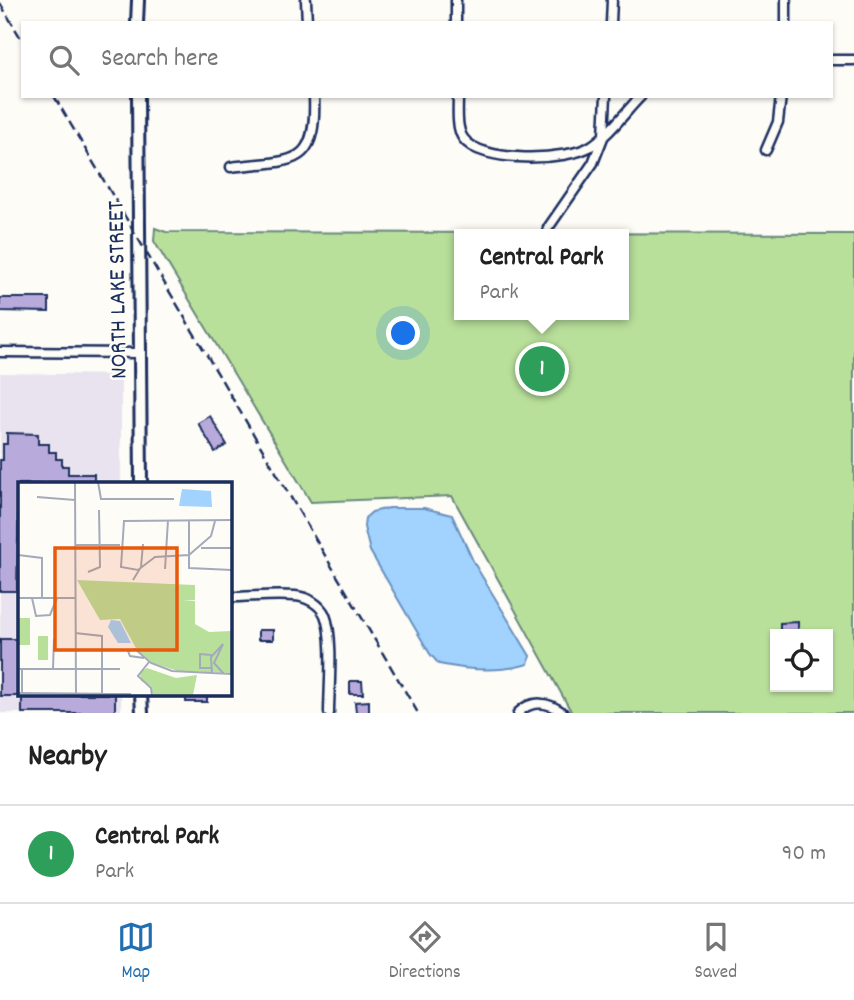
<!DOCTYPE html>
<style>
:root{--surface:#fff;--page:#f2f2f2;--text:#222;--muted:#767676;--line:#e0e0e0;--accent:#1f6fb2}
body{margin:0;font-family:Dekko,sans-serif;background:var(--page);color:var(--text)}
.controls{position:absolute;right:21px;bottom:21px;display:grid;overflow:hidden;border-radius:0px;box-shadow:0 2px 5px #0004}
.controls button{width:63px;height:63px;display:grid;place-items:center;padding:0;border:0;border-bottom:2px solid var(--line);background:var(--surface);color:var(--text);font:35px sans-serif}
.you{position:absolute;left:404px;top:334px;width:24px;height:24px;margin:-18px;border:5px solid #fff;border-radius:50%;background:#1a73e8;box-shadow:0 0 0 10px #1a73e833}
.badge{display:grid;place-items:center;width:46px;height:46px;border-radius:50%;background:var(--accent);color:#fff;font-size:23px;font-weight:700}
.pin{position:absolute;translate:-50% -50%;border:4px solid #fff;box-shadow:0 2px 7px #0006}
.popup{position:absolute;left:454px;top:229px;width:175px;height:91px;box-sizing:border-box;display:grid;place-content:center;border-radius:0px;background:var(--surface);filter:drop-shadow(0 2px 5px #0005);font-size:23px;white-space:nowrap;color:var(--muted)}
.popup b{font-size:26px;color:var(--text)}
.popup::after{content:'';position:absolute;left:50%;top:100%;margin-left:-14px;border:14px solid transparent;border-top-color:var(--surface)}
.list{margin:0;padding:0;list-style:none}
h2{display:flex;justify-content:space-between;align-items:center;height:91px;margin:0;padding:0 28px;font-size:30px}
h2 small{font-size:23px;font-weight:400;color:var(--muted)}
.list li{display:grid;grid-template-columns:46px 1fr auto;gap:21px;align-items:center;box-sizing:border-box;height:98px;padding:0 28px;border-top:2px solid var(--line)}
.list b{display:block;font-size:26px;white-space:nowrap}
.list p{margin:0;font-size:23px;white-space:nowrap;color:var(--muted)}
.list em{font-size:23px;font-style:normal;color:var(--muted)}
.icon{flex:none;width:38px;height:38px;fill:none;stroke:currentColor;stroke-width:2;stroke-linecap:round;stroke-linejoin:round}
.map{position:relative;flex:none;width:854px;height:713px;overflow:hidden}
.search{position:absolute;background:var(--surface);box-shadow:0 2px 5px #0004;left:21px;right:21px;top:21px;height:77px;display:flex;align-items:center;gap:18px;box-sizing:border-box;padding:0 24px;border-radius:0px;color:var(--muted);font-size:26px}
.sheet{height:189px;background:var(--surface)}
nav{display:flex;justify-content:space-around;align-items:center;box-sizing:border-box;height:98px;border-top:2px solid var(--line);background:var(--surface);font-size:19px;color:var(--muted)}
nav a{display:grid;justify-items:center;gap:4px}
nav .on{color:var(--accent)}
.map>svg:first-child{display:block}
.built{fill:#e8e3ee}
.green{fill:#b9e09b;stroke:#6a887c;stroke-width:2;fill-rule:evenodd}
.water{fill:#a1d3fe;stroke:#6b91be;stroke-width:2}
.building{fill:#b8aada;stroke:#1b2f5e;stroke-width:2}
.lines{fill:none;stroke-linecap:round;stroke-linejoin:round}
.street-casing{stroke:#1b2f5e;stroke-width:13}
.secondary-casing{stroke:#1b2f5e;stroke-width:16}
.street{stroke:#fdfcf7;stroke-width:8}
.secondary{stroke:#fdfcf7;stroke-width:10}
.rail{stroke:#1b2f5e;stroke-width:2.5;stroke-dasharray:10 5;stroke-linecap:butt}
.labels{text-anchor:middle;dominant-baseline:central;stroke-width:5;stroke-linejoin:round;paint-order:stroke}
.street-label{font-size:24px;fill:#1b2f5e;stroke:#fdfcf7}
.inset-road{fill:none;stroke:#a3aaba;stroke-width:2}
.view{fill:#e8590c;fill-opacity:0.15;stroke:#e8590c;stroke-width:3.5}
.inset-edge{fill:none;stroke:#1b2f5e;stroke-width:3.5}
</style>
<div class="map">
<svg width="854" height="713" viewBox="0 0 854 713">
<rect width="100%" height="100%" fill="#fdfcf7"/>
<filter id="ink" filterUnits="userSpaceOnUse"><feTurbulence type="fractalNoise" baseFrequency=".0143" numOctaves="2"/><feDisplacementMap in="SourceGraphic" scale="14" xChannelSelector="R" yChannelSelector="G"/><feConvolveMatrix kernelMatrix="1 2 1 2 8 2 1 2 1" color-interpolation-filters="sRGB"/></filter>
<g filter="url(#ink)">
<path class="built" d="M0,373L121,375V484H19V694H121V713H0Z"/>
<path class="green" d="M155,228L166,232L854,234V713H572L452,496L311,502L154,241ZM460,234H624V315H460ZM775,634H828V687H775Z"/>
<path class="water" d="M389,508H424L452,515L474,563L530,656L528,664C499,673 468,670 439,664L430,654L370,551L364,527L365,518L372,512Z"/>
<path class="building" d="M0,298H49V312L0,311Z
M210,416L227,445L215,452L198,423Z
M7,433L38,434V444H49V452H56V459H62V466H68V474H94V484H19L17,591H0V460H3V444H7Z
M798,622V632H780V623Z
M258,630H273V640H258Z
M0,639H19V696H0Z
M350,681H362L363,694H350Z
M22,694H115V713H22Z
M186,694H207V702H186Z
M369,701V713H356L355,702Z"/>
<g class="lines">
<defs>
<path id="street" d="M306,0L307,23
M456,0V23
M611,23L612,0
M786,23V0
M831,60H854
M458,96C458,110 456,127 463,138C480,164 568,161 591,146C610,134 625,112 641,96
M766,150L778,122L781,96
M231,167C292,159 317,170 314,96
M548,228L593,163L604,135L606,96
M0,352L141,353
M229,597C251,597 273,594 295,596C307,597 320,604 325,615C334,637 329,688 329,713
M518,713C532,699 549,702 563,713"/>
<path id="secondary" d="M137,23L138,0
M138,96L141,484
M141,694L142,713"/>
</defs>
<use href="#street" class="street-casing"/>
<use href="#secondary" class="secondary-casing"/>
<use href="#street" class="street"/>
<use href="#secondary" class="secondary"/>
<path class="rail" d="M0,3L23,42
M54,96L418,713"/>
</g>
</g>
<g class="labels">
<g class="street-label">
<text transform="translate(119 290) rotate(-91)">NORTH LAKE STREET</text>
</g>
</g>
<g transform="translate(18 482)">
<rect width="214" height="214" fill="#fdfcf7"/>
<path d="M59,98L177,103V118H165L177,119V142L191,150L213,149V191L160,189L134,181L119,168L102,137L82,138ZM0,136H12V163H0ZM20,154H30V178H20ZM129,186L158,196L179,193L175,213H135L133,204L123,199L122,190Z" fill="#b9e09b"/>
<path d="M164,7L193,9L194,25L161,24ZM93,138L102,139L113,161H100L90,145Z" fill="#a1d3fe"/>
<path class="inset-road" d="M57,0L58,213M80,0L83,17H156M19,15L57,18M171,38V86L214,88M197,39L193,54L171,73L137,75L120,88L103,85L106,39L214,38M57,63H102M183,66H214M0,73L24,76V116M147,87L150,38M70,90L82,85L81,28M115,98L123,85L125,62M0,116H57M14,116L18,134L32,133L39,116M57,151L84,154V212M126,176L112,174L110,169L117,167L133,181L154,189L214,192M131,180L120,194L133,206L134,213M35,186L36,157M193,186H182V172L194,173M0,187H102M4,187V211M194,192L193,175L205,162L196,181L206,192M0,211L113,212"/>
<path class="view" d="M37,66H159V168H37Z"/>
<rect width="214" height="214" class="inset-edge"/>
</g>
</svg>
<div class="controls">
<button><svg class="icon" aria-label="locate" viewBox="0 0 24 24"><circle cx="12" cy="12" r="6"/><path d="M12 2v4M12 18v4M2 12h4M18 12h4"/></svg></button>
</div>
<div class="you"></div>
<div class="pin badge" style="left:542px;top:369px;background:#2e9e5b">1</div>
<div class="popup"><b>Central Park</b>Park</div>
<div class="search"><svg class="icon" aria-label="search" viewBox="0 0 24 24"><circle cx="10" cy="10" r="6"/><path d="M15 15l6 6"/></svg>Search here</div>
</div>
<section class="sheet">
<h2>Nearby<small></small></h2>
<ul class="list">
<li><span class="badge" style="background:#2e9e5b">1</span><div><b>Central Park</b><p>Park</p></div><em>90 m</em></li>
</ul>
</section>
<nav>
<a class="on"><svg class="icon" aria-label="map" viewBox="0 0 24 24"><path d="M3 6l6-2 6 2 6-2v14l-6 2-6-2-6 2zM9 4v14M15 6v14"/></svg>Map</a>
<a><svg class="icon" aria-label="directions" viewBox="0 0 24 24"><path d="M12 3l9 9-9 9-9-9zM9 14v-3h6M13 9l2 2-2 2"/></svg>Directions</a>
<a><svg class="icon" aria-label="saved" viewBox="0 0 24 24"><path d="M7 4h10v16l-5-4-5 4z"/></svg>Saved</a>
</nav>
